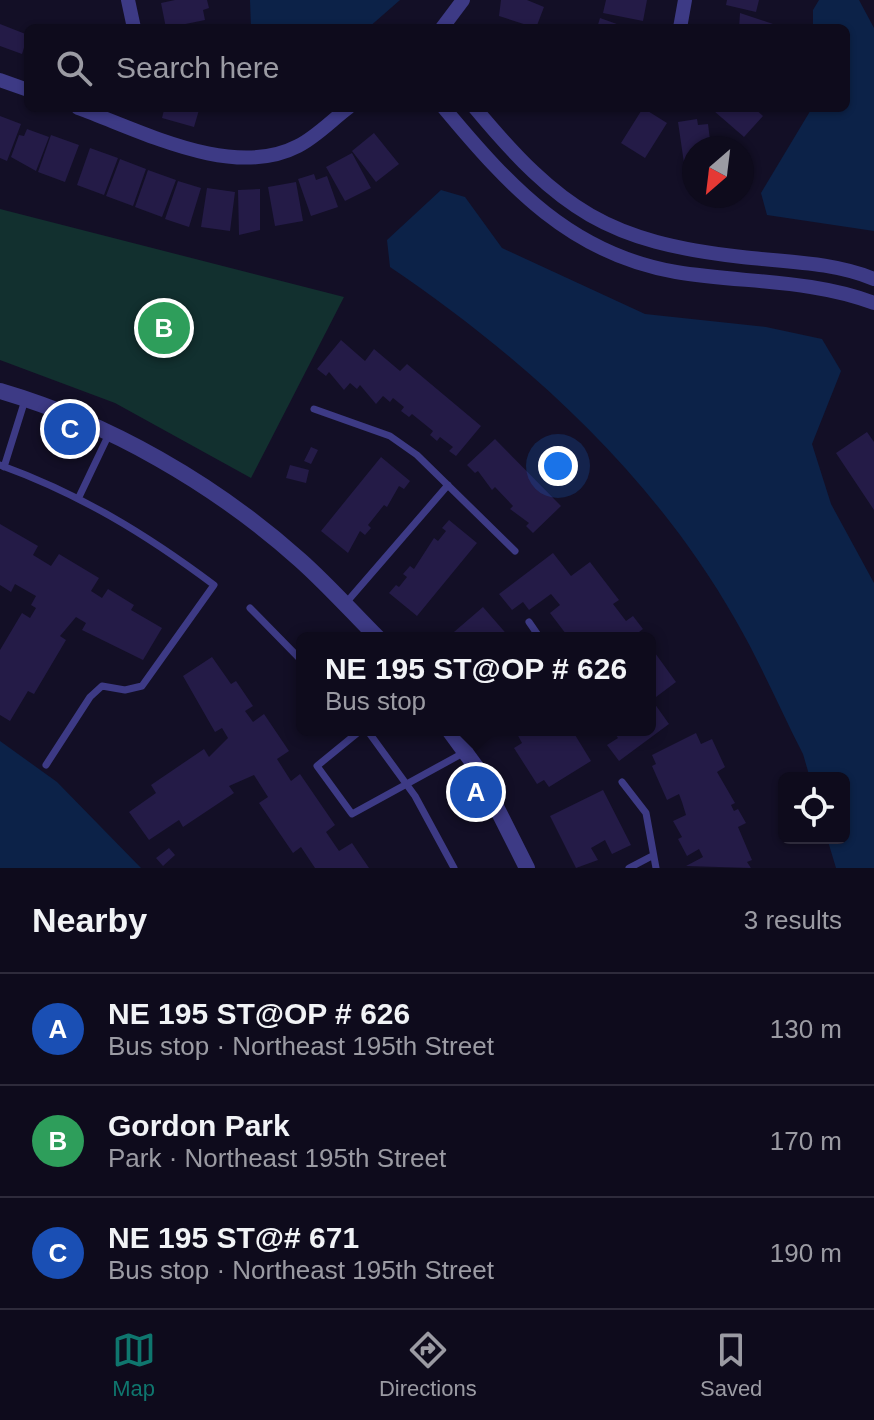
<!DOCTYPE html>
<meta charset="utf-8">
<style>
:root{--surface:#0e0b1c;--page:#1c1929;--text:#f1f3f6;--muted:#9b9ba3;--line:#2e2b3b;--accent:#0f766e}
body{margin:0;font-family:Helvetica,sans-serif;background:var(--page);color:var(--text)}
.controls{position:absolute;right:24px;bottom:24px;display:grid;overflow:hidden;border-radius:12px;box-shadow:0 2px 6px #0004}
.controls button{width:72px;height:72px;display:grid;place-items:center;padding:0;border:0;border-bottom:2px solid var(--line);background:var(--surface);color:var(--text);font:40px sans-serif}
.compass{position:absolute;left:682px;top:136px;width:72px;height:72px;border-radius:50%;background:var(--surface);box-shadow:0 2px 6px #0004;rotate:208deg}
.you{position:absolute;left:558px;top:466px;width:28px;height:28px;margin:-20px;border:6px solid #fff;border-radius:50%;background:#1a73e8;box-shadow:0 0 0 12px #1a73e833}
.badge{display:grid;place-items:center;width:52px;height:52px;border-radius:50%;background:var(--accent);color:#fff;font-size:26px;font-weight:700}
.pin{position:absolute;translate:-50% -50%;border:4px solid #fff;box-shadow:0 2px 8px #0006}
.popup{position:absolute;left:296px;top:632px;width:360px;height:104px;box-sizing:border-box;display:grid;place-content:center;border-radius:12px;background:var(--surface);filter:drop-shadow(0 2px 6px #0005);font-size:26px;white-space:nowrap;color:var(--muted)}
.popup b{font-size:30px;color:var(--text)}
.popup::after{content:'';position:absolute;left:50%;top:100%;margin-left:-16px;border:16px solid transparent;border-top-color:var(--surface)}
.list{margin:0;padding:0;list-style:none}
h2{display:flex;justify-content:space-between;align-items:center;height:104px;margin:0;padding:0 32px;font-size:34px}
h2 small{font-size:26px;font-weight:400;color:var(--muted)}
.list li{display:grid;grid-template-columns:52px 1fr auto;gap:24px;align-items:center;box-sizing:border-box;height:112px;padding:0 32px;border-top:2px solid var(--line)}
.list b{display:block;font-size:30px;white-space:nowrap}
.list p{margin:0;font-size:26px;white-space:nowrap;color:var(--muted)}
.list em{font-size:26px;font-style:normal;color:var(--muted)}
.icon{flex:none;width:44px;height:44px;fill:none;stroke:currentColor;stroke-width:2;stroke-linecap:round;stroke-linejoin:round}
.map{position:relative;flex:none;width:874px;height:868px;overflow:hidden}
.search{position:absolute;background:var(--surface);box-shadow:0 2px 6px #0004;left:24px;right:24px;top:24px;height:88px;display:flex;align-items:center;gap:20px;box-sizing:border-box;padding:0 28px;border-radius:12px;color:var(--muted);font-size:30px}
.sheet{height:440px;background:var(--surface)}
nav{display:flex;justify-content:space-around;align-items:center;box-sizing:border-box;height:112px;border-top:2px solid var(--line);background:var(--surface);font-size:22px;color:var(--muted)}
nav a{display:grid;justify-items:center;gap:4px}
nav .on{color:var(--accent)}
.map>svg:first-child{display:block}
.green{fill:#12302f}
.water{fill:#0c2248}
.building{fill:#241b47}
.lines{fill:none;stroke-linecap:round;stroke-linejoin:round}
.service{stroke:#3d3a85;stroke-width:7}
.minor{stroke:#3d3a85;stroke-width:14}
.tertiary{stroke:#3d3a85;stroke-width:16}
</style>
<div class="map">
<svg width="874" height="868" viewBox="0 0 874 868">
<rect width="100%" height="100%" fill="#130f26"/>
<path class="green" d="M0,209L344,297L251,478L115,403L0,360Z"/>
<path class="water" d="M250,0H400L368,28H251Z
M819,0H859L874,28V231L767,215L761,193L812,108H846V28H813V10Z
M441,190L465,197L502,248L645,314L766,327L822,339L841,371L812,444L831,504L874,583V868H836L827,838H844V778H810L803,754C780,709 760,662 735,619C653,475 526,359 390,267L387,240Z
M0,741L57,782L141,868H0Z"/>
<path class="building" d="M175,0H207L209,8L203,10L205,20L166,28L161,3Z
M501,0H527L544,7L536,28L499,16Z
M606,0H647L643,21L603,13Z
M727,0H759L756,12L726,5Z
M740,13L773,24L772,28H739Z
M600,18L628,28H597Z
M0,24L28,35L22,54L0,46Z
M159,108H194L199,110L194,127L162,118L164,110Z
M643,108L667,123L645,158L621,143Z
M716,108H754L763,116L744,137L714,111Z
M0,116L21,124L7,161L0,158Z
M697,119L698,125L708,124L711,148H694V162L684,163L678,122Z
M27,129L49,137L36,171L11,157L19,135L24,136Z
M374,133L399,164L376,182L352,151Z
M51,135L79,145L65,182L38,172Z
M90,148L118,158L104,195L77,185Z
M352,153L371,188L345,201L326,167Z
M120,159L146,169L133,206L106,196Z
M148,170L176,180L162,217L135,207Z
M314,174L316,180L327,176L338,207L311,216L298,179Z
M178,181L201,188L189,227L165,219Z
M296,182L303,221L275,226L268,187Z
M207,188L235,192L230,231L201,227Z
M260,189V230L239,235L238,190Z
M341,340L365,361L374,349L400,371L407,364L481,426L456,456L449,451L453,447L440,437L437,441L430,435L433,431L412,414L409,417L401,411L404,407L393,398L390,402L383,396L376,404L360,385L357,389L350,383L344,390L329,372L326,376L317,369Z
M867,432L874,442V510L836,453Z
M495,439L561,506L533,533L526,526L529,523L510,509L513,506L495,487L492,490L478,471L475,473L467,465Z
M311,447L318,450L311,464L304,461Z
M381,457L410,481L404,489L399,486L387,507L384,505L368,525L371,528L365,535L360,531L348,553L321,531Z
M290,465L309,470L306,483L286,478Z
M449,520L477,543L417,616L389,593L396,585L399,587L407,577L403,574L410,566L414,569L434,538L438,541L446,531L442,528Z
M0,524L38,546L33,555L51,566L59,554L99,578L91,591L102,598L108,589L134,605L131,610L162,628L143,660L82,630L86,623L76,617L60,636L66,640L34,694L28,691L10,721L0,715V650L22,613L30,618L36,608L31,605L36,596L15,584L11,592L0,585Z
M553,553L571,576L590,562L619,600L613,604L626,621L633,616L643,629L639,632L644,638H581L578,633L569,638L550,613L560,605L551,594L529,610L523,602L512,610L499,594Z
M483,607L510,638H447Z
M650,646L676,682L652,700L669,724L619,761L607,745L618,738L612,730H650Z
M212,657L231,684L236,681L253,706L245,711L253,722L264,714L289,751L277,759L291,781L300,774L335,825L326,832L339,851L352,843L369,868H315L301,847L293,853L259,803L268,797L254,775L229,786L234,793L183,827L179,820L149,840L129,812L156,793L151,785L204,749L209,757L228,738L222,728L215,732L183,676Z
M519,730H572L591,761L549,787L544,780L537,784L514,748L522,743L516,732Z
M696,733L701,744L712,739L725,767L717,772L735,803L731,805L734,811L738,809L746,823L738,827L752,860L747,862L751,868L686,866L703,857L699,849L687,856L678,839L682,837L673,821L686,815L682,802L679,794L667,800L652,766L656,764L652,755Z
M603,790L631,845L612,854L605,840L591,848L598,860L576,868L550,816Z
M169,848L175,855L163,866L156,858Z"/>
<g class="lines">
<path class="service" d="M314,409L390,436L417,455L515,551
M0,465C80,494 146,534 214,585L142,686L125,690L102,686L90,697L46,765
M4,467L25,400
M79,497L109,434
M345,604L448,485
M250,608L302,661
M529,622L540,638
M361,730L317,766L352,814L465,752L490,730
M367,730L415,796L454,868
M622,782L646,813L656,868
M629,868L652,856"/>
<path class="minor" d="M128,0L134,28
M442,28L463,0
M680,28L685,0
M0,80L28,90
M78,108C142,131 233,180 298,146C316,137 332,120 348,108
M444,108C509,186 571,254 676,272C742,283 811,279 874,303
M475,108C560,210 608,242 742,257C786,262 833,262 874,279"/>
<path class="tertiary" d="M0,391C109,423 215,484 300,560C327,584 352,612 378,638
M449,730L476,767L527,868"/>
</g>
</svg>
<div class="controls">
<button><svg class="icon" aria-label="locate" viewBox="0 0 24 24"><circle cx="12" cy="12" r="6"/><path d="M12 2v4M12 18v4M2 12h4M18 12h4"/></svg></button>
</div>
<svg class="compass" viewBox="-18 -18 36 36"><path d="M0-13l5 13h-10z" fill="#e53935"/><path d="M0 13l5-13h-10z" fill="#9b9ba3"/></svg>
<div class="you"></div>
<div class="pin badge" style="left:476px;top:792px;background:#1a4fb4">A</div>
<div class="popup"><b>NE 195 ST@OP # 626</b>Bus stop</div>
<div class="pin badge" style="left:164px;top:328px;background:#2e9e5b">B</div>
<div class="pin badge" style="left:70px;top:429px;background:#1a4fb4">C</div>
<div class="search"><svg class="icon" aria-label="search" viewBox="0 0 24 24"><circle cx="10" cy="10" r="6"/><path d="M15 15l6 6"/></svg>Search here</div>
</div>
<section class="sheet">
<h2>Nearby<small>3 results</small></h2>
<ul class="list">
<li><span class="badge" style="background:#1a4fb4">A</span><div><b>NE 195 ST@OP # 626</b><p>Bus stop · Northeast 195th Street</p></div><em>130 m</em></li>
<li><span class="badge" style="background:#2e9e5b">B</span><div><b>Gordon Park</b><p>Park · Northeast 195th Street</p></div><em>170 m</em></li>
<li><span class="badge" style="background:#1a4fb4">C</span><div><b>NE 195 ST@# 671</b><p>Bus stop · Northeast 195th Street</p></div><em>190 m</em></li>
</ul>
</section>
<nav>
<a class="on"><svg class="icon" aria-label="map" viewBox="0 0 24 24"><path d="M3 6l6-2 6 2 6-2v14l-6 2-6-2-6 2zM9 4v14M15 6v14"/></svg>Map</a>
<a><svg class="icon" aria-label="directions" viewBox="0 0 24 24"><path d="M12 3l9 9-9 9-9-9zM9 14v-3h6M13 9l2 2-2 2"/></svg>Directions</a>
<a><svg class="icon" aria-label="saved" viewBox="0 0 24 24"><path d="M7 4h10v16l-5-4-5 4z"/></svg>Saved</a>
</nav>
